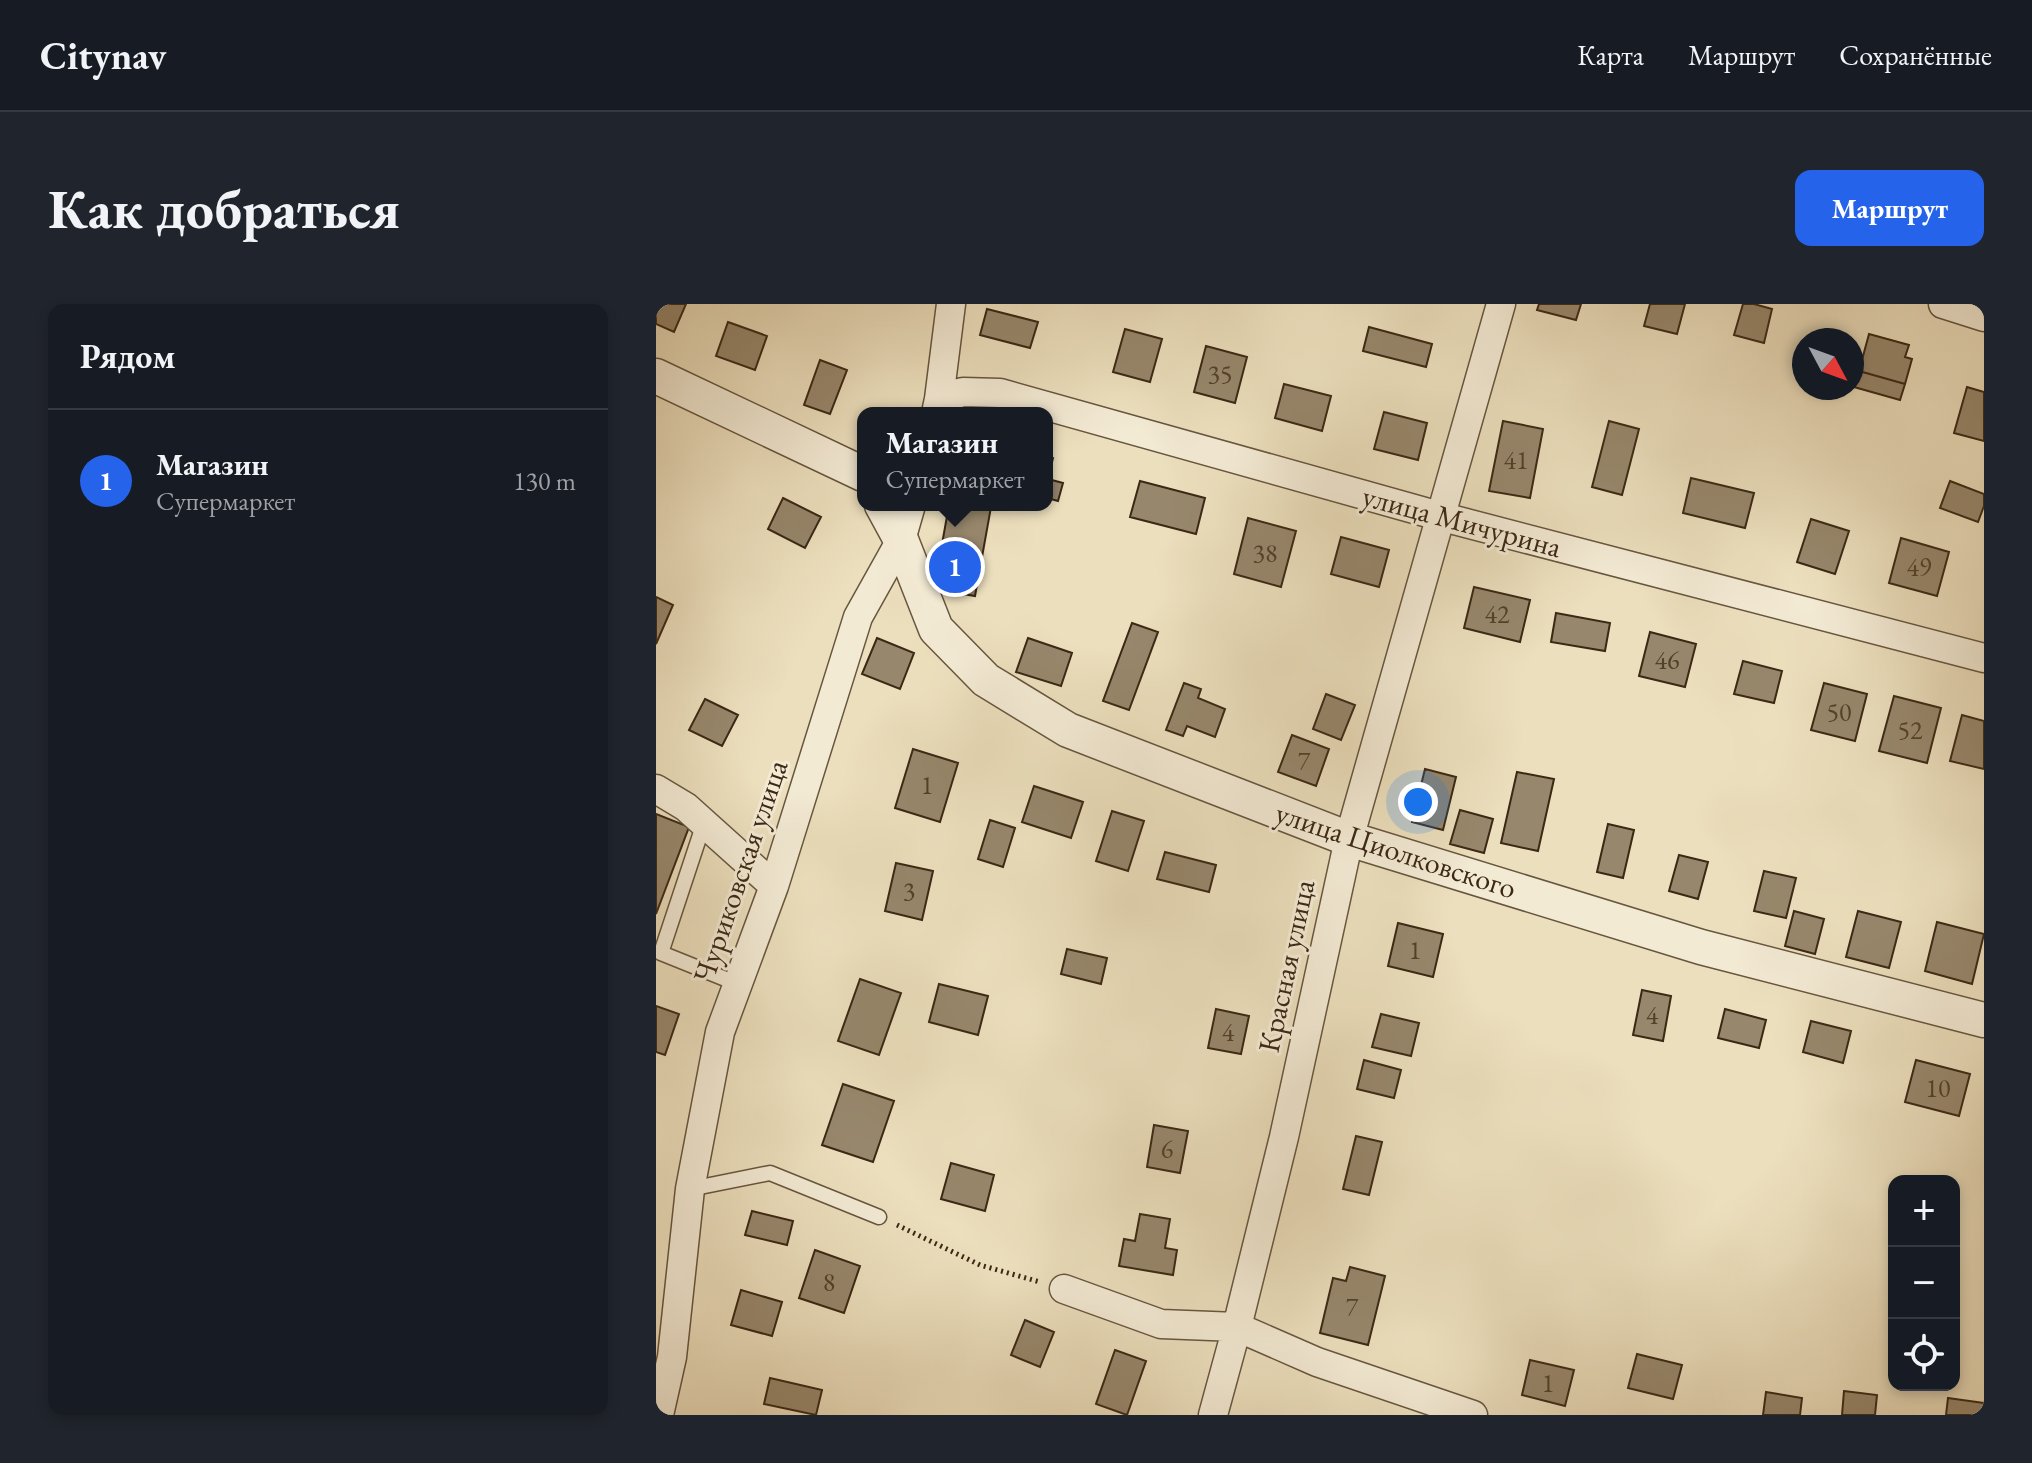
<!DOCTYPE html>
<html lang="ru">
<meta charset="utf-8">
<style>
:root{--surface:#171b24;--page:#20242c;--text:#f1f3f6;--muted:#9ea1a6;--line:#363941;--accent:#2563eb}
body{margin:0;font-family:"EB Garamond",serif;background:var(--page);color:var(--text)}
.controls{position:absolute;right:24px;bottom:24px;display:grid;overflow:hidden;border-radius:16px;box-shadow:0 4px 12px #0003}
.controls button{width:72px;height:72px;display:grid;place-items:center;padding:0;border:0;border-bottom:2px solid var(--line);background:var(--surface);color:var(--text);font:40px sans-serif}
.compass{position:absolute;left:1136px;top:24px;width:72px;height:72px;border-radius:50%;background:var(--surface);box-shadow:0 4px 12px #0003;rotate:131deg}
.you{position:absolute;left:762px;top:498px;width:28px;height:28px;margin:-20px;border:6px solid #fff;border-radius:50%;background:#1a73e8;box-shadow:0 0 0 12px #1a73e833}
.badge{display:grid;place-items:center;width:52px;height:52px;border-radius:50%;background:var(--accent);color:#fff;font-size:26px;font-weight:700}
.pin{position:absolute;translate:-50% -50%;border:4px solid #fff;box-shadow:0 2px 8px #0006}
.popup{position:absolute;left:201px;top:103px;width:196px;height:104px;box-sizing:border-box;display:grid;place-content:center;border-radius:16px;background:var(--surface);filter:drop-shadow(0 2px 6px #0005);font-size:26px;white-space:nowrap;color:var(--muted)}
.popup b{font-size:30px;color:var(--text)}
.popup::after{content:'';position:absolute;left:50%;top:100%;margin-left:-16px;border:16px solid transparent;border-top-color:var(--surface)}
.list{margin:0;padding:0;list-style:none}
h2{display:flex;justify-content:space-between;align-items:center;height:104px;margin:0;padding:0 32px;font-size:34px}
h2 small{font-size:26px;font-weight:400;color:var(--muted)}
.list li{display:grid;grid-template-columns:52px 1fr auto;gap:24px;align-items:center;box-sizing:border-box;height:144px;padding:0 32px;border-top:2px solid var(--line)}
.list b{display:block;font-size:30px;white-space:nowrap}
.list p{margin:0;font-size:26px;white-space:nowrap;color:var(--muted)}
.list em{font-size:26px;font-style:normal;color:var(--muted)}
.icon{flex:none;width:44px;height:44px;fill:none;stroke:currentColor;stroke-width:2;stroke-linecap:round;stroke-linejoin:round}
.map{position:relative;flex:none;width:1328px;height:1111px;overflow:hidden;border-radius:16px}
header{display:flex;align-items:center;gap:48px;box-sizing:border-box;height:112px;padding:0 40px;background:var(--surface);border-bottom:2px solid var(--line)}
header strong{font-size:38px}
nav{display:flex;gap:44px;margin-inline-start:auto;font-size:28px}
.intro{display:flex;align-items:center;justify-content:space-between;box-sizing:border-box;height:192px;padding:0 48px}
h1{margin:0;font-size:56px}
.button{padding:20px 36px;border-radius:16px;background:var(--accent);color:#fff;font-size:28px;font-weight:700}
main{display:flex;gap:48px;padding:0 48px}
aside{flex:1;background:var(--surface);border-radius:16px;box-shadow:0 4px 12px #0003}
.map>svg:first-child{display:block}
.building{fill:#97876c;stroke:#3b2815;stroke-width:2}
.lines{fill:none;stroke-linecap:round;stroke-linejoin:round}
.service-casing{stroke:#67563f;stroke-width:17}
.minor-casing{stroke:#67563f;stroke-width:31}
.tertiary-casing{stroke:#67563f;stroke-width:37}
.path{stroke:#3b2815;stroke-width:5;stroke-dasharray:2 4;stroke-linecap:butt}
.service{stroke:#f3ead4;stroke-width:14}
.minor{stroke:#f3ead4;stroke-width:28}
.tertiary{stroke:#f3ead4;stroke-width:34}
.labels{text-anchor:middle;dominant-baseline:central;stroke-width:6;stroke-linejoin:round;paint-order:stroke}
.number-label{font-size:26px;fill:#52402b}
.street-label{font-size:30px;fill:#3b2815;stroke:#f3ead4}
</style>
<header>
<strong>Citynav</strong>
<nav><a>Карта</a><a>Маршрут</a><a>Сохранённые</a></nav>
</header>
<div class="intro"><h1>Как добраться</h1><a class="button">Маршрут</a></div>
<main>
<aside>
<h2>Рядом<small></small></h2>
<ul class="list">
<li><span class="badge">1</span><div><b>Магазин</b><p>Супермаркет</p></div><em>130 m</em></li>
</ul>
</aside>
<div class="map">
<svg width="1328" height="1111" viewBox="0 0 1328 1111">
<rect width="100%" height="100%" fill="#ecdfbd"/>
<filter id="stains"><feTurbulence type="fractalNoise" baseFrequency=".0025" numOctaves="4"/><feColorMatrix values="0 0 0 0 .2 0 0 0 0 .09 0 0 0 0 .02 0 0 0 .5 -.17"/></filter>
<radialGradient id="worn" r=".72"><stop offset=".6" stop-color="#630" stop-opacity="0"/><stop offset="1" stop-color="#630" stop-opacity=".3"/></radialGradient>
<path class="building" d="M0,0H30L18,28L0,20Z
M883,0H925L920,16L881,6Z
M994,0H1029L1021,30L988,22Z
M1087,0H1098L1116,5L1108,39L1078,31Z
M331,5L382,18L374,44L324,31Z
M72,18L111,32L99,66L60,52Z
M713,23L776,40L770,63L707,47Z
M469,25L506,35L494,78L457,68Z
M1213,30L1253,41L1249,53L1256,55L1249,80L1203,67Z
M550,42L591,53L579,99L538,88Z
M164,56L191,66L174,110L148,101Z
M1203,67L1249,80L1244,96L1198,83Z
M628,80L675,92L666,127L619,114Z
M1311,83L1328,88V137L1298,129Z
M728,108L771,119L762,156L718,145Z
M847,117L887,125L874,194L833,187Z
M953,117L983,125L966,191L936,183Z
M391,153L397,154L392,175L407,179L402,197L391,194Z
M1035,174L1098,189L1089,224L1027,209Z
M484,177L549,194L540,230L474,213Z
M1294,177L1328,190V202L1322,218L1284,204Z
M127,194L165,213L149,244L112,225Z
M293,201H322L335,203L319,292L278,285Z
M592,214L640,227L625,283L578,270Z
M1155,215L1193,227L1179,270L1141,258Z
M685,233L733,246L723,283L675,270Z
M1245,234L1293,248L1281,292L1233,279Z
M818,283L874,296L864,338L808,324Z
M0,293L17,301L0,340Z
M900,309L954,319L949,347L895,338Z
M476,319L502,328L473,406L447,397Z
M994,328L1040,340L1029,383L983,372Z
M221,334L258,349L244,385L206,370Z
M372,334L416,349L405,382L360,368Z
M1087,357L1126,367L1118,399L1078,390Z
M528,379L545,385L542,394L569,405L559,433L531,422L527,432L510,426Z
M1168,379L1211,390L1199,437L1155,426Z
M670,390L699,401L685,436L657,425Z
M1238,392L1285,404L1271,459L1223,447Z
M49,395L82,411L66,442L33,426Z
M1306,411L1328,417V465L1294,457Z
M636,431L673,445L660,482L622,468Z
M257,445L302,459L284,518L239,504Z
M769,465L800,473L787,526L756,518Z
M861,468L898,475L882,547L845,539Z
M378,482L427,498L415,534L366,518Z
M804,506L837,515L828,549L794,540Z
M456,507L488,517L472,567L440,557Z
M0,510L33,523L0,610Z
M334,516L359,524L347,563L322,555Z
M952,520L978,526L967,574L941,568Z
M509,548L560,561L553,588L501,575Z
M1023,551L1052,558L1042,595L1013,587Z
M240,559L277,567L266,616L229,607Z
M1108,567L1140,574L1130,614L1098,607Z
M1138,607L1168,615L1159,650L1129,642Z
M1202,607L1245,618L1233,664L1190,653Z
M1281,618L1328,630L1316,680L1269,667Z
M742,619L787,630L777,673L732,662Z
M411,645L451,654L445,680L405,670Z
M204,675L245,689L223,751L182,737Z
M283,680L332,692L322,731L273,718Z
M986,686L1015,692L1007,737L977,731Z
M0,702L23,710L9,751L0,748Z
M560,705L593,712L585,750L552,744Z
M1069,705L1110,716L1103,744L1062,734Z
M725,710L763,719L755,752L716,743Z
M1155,717L1195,727L1187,759L1147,748Z
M708,756L745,766L738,794L701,785Z
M1260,756L1314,770L1303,812L1249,798Z
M187,780L238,797L217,858L166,841Z
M498,821L532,827L524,869L491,863Z
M700,832L726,838L713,891L687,885Z
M295,859L338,871L329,907L285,895Z
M96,907L137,917L131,941L89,931Z
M484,910L514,915L509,944L521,946L517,971L463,962L468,935L479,937Z
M159,946L204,962L188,1009L143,994Z
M694,963L729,972L712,1041L664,1029L677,974L690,977Z
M85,986L126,998L116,1032L75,1021Z
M369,1016L398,1028L384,1063L355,1051Z
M459,1046L490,1057L471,1111L440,1100Z
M981,1050L1026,1061L1017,1095L972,1084Z
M874,1056L918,1066L909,1102L866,1091Z
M114,1074L166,1086L160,1111L108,1100Z
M1188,1087L1221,1091L1219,1111H1186Z
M1110,1088L1146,1094L1144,1111H1107Z
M1292,1094L1328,1099V1111H1290Z"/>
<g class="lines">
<defs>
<path id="service" d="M48,519L5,649L82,680
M34,885L114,869L223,913"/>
<path id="minor" d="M1287,0L1328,13
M283,95L307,88L344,89L783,212L1328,354
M280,109L283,95L295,0
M0,485L30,503L118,582
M408,985L505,1020L581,1023L661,1058L817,1111
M3,1111L16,1053L34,885L64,728L118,582L202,313L245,236L255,201
M557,1111L581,1023L628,833L693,535L845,0"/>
<path id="tertiary" d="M0,72L207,170
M226,201L245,236L280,325L330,376L412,426L693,535L1045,643L1328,716"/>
</defs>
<use href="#service" class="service-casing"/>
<use href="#minor" class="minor-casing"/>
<use href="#tertiary" class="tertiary-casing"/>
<path class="path" d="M241,921L324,961L384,978"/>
<use href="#service" class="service"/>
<use href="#minor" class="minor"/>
<use href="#tertiary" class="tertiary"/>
</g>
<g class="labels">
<g class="number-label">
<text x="564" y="70">35</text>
<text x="860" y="156">41</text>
<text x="609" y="249">38</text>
<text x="1263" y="263">49</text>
<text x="841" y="310">42</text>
<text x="1011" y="356">46</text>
<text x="1183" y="408">50</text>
<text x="1254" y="426">52</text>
<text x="648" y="457">7</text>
<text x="271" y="481">1</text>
<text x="253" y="587">3</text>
<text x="759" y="646">1</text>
<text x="996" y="711">4</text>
<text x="572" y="728">4</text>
<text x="1282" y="784">10</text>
<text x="511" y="845">6</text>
<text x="173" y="978">8</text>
<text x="696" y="1003">7</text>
<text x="892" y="1079">1</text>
</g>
<g class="street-label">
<text transform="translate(806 217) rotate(15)">улица Мичурина</text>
<text transform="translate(740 546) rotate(18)">улица Циолковского</text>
<text transform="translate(84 567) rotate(-71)">Чуриковская улица</text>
<text transform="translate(630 662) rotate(-78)">Красная улица</text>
</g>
</g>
<rect width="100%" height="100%" filter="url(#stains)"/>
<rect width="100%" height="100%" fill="url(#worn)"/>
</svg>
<div class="controls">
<button>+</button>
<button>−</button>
<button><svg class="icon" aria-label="locate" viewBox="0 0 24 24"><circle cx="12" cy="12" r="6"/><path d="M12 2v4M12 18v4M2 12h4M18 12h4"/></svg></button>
</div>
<svg class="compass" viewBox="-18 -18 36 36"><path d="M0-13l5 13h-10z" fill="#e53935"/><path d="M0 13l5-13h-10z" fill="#9ea1a6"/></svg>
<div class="you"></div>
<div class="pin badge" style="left:299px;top:263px">1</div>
<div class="popup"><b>Магазин</b>Супермаркет</div>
</div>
</main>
